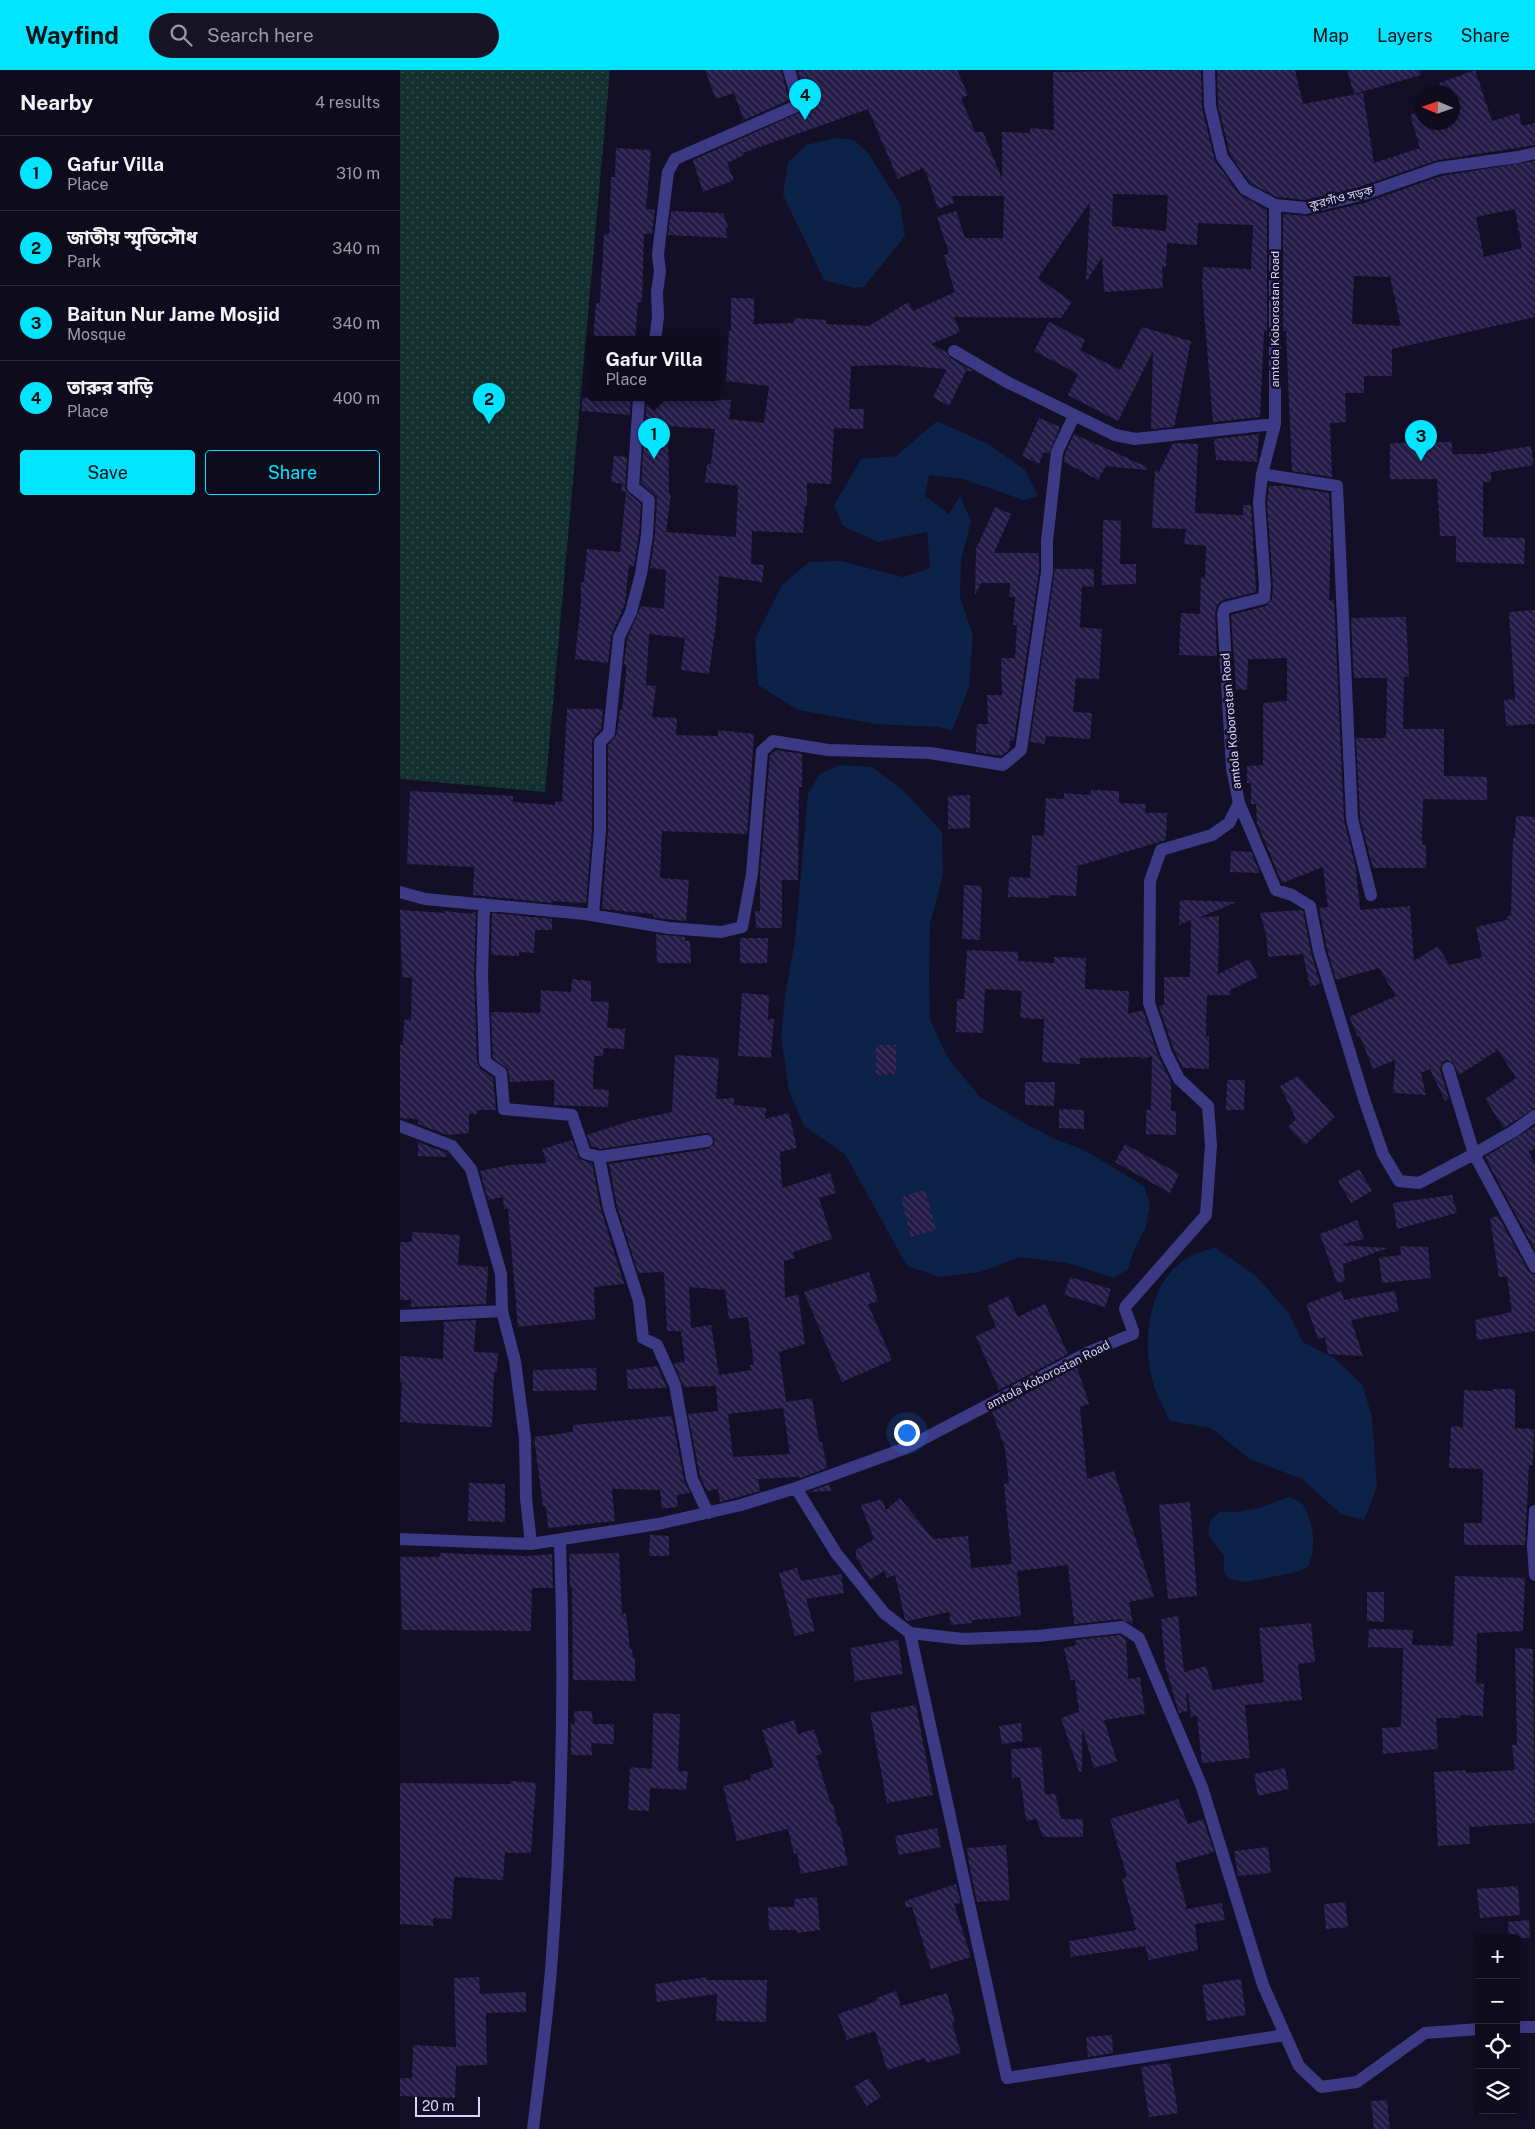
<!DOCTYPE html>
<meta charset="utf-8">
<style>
:root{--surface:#0e0b1c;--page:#171425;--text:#f1f3f6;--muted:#9b9ba3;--line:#2e2b3b;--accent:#00e5ff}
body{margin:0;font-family:"Public Sans","Noto Sans Bengali",sans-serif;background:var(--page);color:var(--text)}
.controls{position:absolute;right:15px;bottom:15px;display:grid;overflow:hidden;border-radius:5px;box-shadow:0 2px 8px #0003}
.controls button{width:45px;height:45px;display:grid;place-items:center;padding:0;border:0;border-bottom:1px solid var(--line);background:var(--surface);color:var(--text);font:25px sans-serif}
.compass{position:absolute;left:1015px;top:15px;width:45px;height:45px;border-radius:50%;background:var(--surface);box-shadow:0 2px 8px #0003;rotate:272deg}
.scale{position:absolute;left:15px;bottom:12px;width:65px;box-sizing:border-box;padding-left:5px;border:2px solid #d9d4ff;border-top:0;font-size:14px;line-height:18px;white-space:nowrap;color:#d9d4ff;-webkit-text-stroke:4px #130f26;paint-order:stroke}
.you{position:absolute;left:506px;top:1362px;width:18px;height:18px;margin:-12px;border:4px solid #fff;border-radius:50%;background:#1a73e8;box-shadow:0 0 0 8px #1a73e833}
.badge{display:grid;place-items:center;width:32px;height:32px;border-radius:50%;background:var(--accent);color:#111;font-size:16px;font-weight:700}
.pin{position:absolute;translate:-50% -41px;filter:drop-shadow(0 1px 2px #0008)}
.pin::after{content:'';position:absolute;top:26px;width:18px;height:15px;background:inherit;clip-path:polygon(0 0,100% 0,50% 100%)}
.popup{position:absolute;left:188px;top:266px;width:132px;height:65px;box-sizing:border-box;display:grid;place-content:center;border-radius:5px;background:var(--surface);filter:drop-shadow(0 1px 4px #0005);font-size:16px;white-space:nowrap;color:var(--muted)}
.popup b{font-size:19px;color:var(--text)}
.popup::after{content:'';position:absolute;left:50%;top:100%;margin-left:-10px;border:10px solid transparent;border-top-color:var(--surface)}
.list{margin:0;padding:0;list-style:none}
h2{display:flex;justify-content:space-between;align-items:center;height:65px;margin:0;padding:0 20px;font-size:21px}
h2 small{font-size:16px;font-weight:400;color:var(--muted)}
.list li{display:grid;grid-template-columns:32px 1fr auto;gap:15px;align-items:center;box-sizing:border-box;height:75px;padding:0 20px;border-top:1px solid var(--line)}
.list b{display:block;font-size:19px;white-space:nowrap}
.list p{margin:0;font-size:16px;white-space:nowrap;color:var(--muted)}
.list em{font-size:16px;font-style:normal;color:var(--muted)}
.actions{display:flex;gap:10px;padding:15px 20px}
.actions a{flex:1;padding:11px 0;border:1px solid var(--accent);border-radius:5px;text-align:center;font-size:18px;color:var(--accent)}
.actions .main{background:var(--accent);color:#111}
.icon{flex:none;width:28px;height:28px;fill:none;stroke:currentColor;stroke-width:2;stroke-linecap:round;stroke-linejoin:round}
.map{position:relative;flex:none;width:1135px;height:2059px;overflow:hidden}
header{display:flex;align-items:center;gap:30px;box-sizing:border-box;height:70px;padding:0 25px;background:var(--accent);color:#111}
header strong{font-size:24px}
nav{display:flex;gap:28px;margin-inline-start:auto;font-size:18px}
.search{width:350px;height:45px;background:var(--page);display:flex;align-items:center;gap:12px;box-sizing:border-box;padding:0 18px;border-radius:28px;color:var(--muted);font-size:19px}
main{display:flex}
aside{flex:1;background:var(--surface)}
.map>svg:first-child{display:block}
.park{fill:url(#park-dots)}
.water{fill:#0c2248}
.building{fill:url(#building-back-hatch);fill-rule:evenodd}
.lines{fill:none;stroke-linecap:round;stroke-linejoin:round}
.minor{stroke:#3d3a85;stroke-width:12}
.tertiary{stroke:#3d3a85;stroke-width:12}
.labels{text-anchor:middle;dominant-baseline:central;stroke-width:5;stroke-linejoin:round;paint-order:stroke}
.street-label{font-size:12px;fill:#d9d4ff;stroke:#130f26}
</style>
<header>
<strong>Wayfind</strong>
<div class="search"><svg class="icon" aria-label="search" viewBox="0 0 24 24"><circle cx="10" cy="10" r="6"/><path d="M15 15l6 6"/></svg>Search here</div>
<nav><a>Map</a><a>Layers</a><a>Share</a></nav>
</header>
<main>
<aside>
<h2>Nearby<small>4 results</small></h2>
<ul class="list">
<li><span class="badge">1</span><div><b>Gafur Villa</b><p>Place</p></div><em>310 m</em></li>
<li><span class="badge">2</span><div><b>জাতীয় স্মৃতিসৌধ</b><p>Park</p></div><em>340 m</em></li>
<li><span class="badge">3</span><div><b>Baitun Nur Jame Mosjid</b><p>Mosque</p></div><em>340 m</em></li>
<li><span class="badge">4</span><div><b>তারুর বাড়ি</b><p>Place</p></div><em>400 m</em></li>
</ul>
<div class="actions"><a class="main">Save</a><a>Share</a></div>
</aside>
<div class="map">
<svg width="1135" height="2059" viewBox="0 0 1135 2059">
<defs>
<pattern id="park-dots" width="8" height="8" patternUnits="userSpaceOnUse" patternTransform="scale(1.25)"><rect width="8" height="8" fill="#12302f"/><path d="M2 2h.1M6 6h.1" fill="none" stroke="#344d4e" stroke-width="1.8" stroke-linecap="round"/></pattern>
<pattern id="building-back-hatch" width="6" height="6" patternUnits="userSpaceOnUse" patternTransform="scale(1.25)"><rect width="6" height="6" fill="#241b47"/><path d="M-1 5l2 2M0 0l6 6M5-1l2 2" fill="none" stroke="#433b63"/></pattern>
</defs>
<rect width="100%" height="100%" fill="#130f26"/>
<path class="park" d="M0,0H210L145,722L0,709Z"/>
<path class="water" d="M436,68L454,70L468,83L500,134L505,166L464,217L454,218L424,210L383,125L388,93L406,75Z
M537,351L588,374L625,400L638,426L623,430L563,409L529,405L525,426L549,444L560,426L571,451L561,490L560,527L573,565L569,617L552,661L540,657L476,654L398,640L358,615L355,569L382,515L409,492L440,491L503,507L530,498L527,462L478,472L443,456L434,435L461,389L496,386Z
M439,695L472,697L503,720L542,762L543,805L530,854L529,908L530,950L548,988L580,1027L626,1054L655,1069L684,1080L744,1116L750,1135L746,1157L734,1180L728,1199L714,1208L668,1193L620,1187L580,1202L540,1207L507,1196L445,1084L404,1056L389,1021L381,967L385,926L395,870L408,724L420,704Z
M814,1177L855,1205L888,1242L903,1272L934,1288L962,1314L972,1347L977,1417L964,1450L941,1444L902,1409L850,1389L811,1358L770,1351C764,1338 755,1323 752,1309C742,1270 749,1208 789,1187C796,1183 806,1181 814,1177Z
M889,1427C893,1429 900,1431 903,1435C914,1452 916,1477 909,1496L897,1502L846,1512L828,1509L824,1501V1486L808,1465L810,1451L820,1442H837L859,1438Z"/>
<path class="building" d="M305,0H381L389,30L344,50L334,23L316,29Z
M405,0H557L568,25L561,28L575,62H583L602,109V62L630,63V58L654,60L653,2L801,0L802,38L815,91L839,124L867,140V261H864L860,347L813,352L802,216L803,197L851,199L853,155L798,153L797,175L767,173L766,197H762L763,218L704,222L702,187L686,212L690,132L638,208L672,232L661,248L554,247L560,262L531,274L546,282L550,288L573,301H566L549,336L533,327L547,299L495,295L451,296L449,339H464L463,359L434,358L431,414L407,413V436H405L403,463L352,461L351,494L364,495L362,512L319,506L316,554L309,604L281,600L285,568L249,564L246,615L256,616L252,647L277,648L276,665L318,666V660L354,664L347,764L262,761L260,808L289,810L286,851L256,848L253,846V844L202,839L208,760V675L217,664L220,640H222L226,603V595L224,594L227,569L241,536L264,539L266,500L250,498L255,465L257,427L241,413L247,328L331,330L329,349L364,353L369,316L326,311L329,261H331V228H354V254L394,253V248L427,250L426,254L469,256L508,232L513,241L555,222L544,185L549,183L537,147L556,141L565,168H603L604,126H552L554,133L538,139L526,102L525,103L523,98L498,109L468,39L343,83L344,85L327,93L334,110L303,122L293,90L405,40L407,33L398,2ZM713,124L768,125L766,161L712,156ZM268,356L315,359L311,394H307L305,412L338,416L336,467L266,462L271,424H269Z
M817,0H895L903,34L963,23L974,93L1020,78L1010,45L1022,41V52H1052V22H1042L1039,13L1075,0L1092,51L1119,43L1122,56L1135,53V75L1038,90L959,117L905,130L877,127L850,113L830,84L818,35Z
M947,0H1020L1021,5L954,24Z
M216,78L251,80L246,139L255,140L252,164H244L242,232H238L235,270H193L196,233H200L204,164H209L211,107H215Z
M1135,91V247L992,279V306H964V323H945L946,352L930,353L932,407L892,401L886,261H883V144L908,146L964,133L1041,106ZM1115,139L1122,178L1084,187L1076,147ZM954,206L990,207L1001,256L952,254Z
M271,141L323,143L328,157L325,158L328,168L268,165Z
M649,252L685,270L680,280L720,300L742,257L791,271L774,357L751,359L753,281L718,351L668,325L678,304L634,281Z
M182,328H231L230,345L182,341Z
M639,348L660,357L649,384L644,382L639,394L622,386Z
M674,364L747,397L746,400L706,396L698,410L664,392L665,384Z
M859,364L857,392L816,390L814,369Z
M1052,372V384H1082L1131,376L1134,395L1091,402V412H1083V467L1125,468L1124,494L1056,492V466H1040L1037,409H990V373Z
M773,373L798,374L795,443L843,445V435H851L856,522L823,530L817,535L815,544L817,586L779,585L781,543L800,544L801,508H805L806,476L784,474L786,459L752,458L755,400L759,402Z
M214,386L227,387L225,420L241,434L239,464L234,496L229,495L225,534L211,566L208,593L175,589L181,532V512H184L187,479L220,482L226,422H221L222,414L211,412Z
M869,416H883L929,423L931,463L929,530H934L944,750L956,799L960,840L1010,836L1014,891L1038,876L1049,895L1082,887L1076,857L1107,850L1106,847L1111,845L1113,768H1115L1116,746L1135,747V1038L1104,1058L1085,1029L1116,1008L1098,980L1059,1005L1053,992L1046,990L1042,992L1040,1000L1049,1029L1045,1031L1030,999L1021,1003L1026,1025L993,1023L995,990L973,999L960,966L958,967L949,947L996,926L979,898L936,910L927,879L919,838L928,837L923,797L882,813L857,753L856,734H851V713H847V696L863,695V633L887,631V588L848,589L847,620L836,619L831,545L866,536L872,529L873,516L867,432Z
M595,437L611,444L594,483H639V501L614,671L610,670V679L601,686L576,682L577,654H588L587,625H602L601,588H615L617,555H613L615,527H609L610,513H581L575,525L576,479Z
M703,450L721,451L720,494H736V514L702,515Z
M655,499H694V517L682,516L680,557L702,559L699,609L676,608L673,642L692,643L690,669L646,666L645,674L630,672Z
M1135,540V654L1106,656L1104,630L1115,629L1109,542Z
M1006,547L1009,607H1004L1003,659H1044V706L1087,707V730L1023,729L1022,775H1026V798H973L960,748L956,668H986L987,608H954L951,548Z
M167,639H203L201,659L194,667L192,672V760L186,833L153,831V833L73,825L74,797L7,794L10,721L113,726V732L155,735V731L162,732Z
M376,680L402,684V717H399L398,810H382V858H356L355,841H360V805L370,685Z
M691,720L719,721V733L746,734L745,743H767L766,770L674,797H678L676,826L649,825V828L608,827L609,807L630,808L632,765L644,766L646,728L664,729V723L691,725Z
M570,725V758L548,759V726Z
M831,781L851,782L860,803L830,802Z
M564,815L582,816L580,870L562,869Z
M780,830L837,832L798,848L819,846L818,904L849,889L858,907L830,920V925H807L806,966H809V999L783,998L774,980L759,936L764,935V907H790L791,850L779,855Z
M0,840L45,843V841L72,844V842H76L74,905L77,992L80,998L93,1008L96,1040H77V1044H69V1063L47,1065L18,1054V1049L0,1048V975H3L4,950H11L12,908L2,907Z
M900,840L903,841L911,883L920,914L910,917L903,884L868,887L866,864L860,843Z
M92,843L152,849V860H135L134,883L119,882V886L91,885Z
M256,864L285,867V871H290L291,893H257Z
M340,868H368L367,893H340Z
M567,880L618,882V891L654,893V887L686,888L685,919L729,921L728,944L743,940L758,986L771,1012V1041H776V1065L746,1064V1040H751L752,986L742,989L741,987L680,988V994L642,992L644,949L620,948L622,921L585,919L583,963L556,962L557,929H564Z
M172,909L191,911V931L209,932L207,958L225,959L224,979L204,978L203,986H194L193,1019L209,1020L208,1037L154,1035V1010L110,1012L108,999L93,988L91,942L140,943L141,920L171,922Z
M342,923L369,925L368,949H374L371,988L338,986Z
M476,975H496V1004L476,1005Z
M275,985L319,988L316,1029L334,1028V1035L366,1038L365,1049L389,1043L397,1078L380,1082L382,1118L430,1103L436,1123L419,1128L432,1169L393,1182L395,1188L384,1191L385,1228L398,1224L405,1274L379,1282L386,1332L412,1328L419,1372H422L427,1398L400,1408L399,1407L358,1409L360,1421L320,1432L318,1419L307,1421L300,1406L288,1344L318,1341L316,1316L284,1317L274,1293L285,1292L281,1261H267L264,1202L238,1203L217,1136L209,1094L308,1079L314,1074L315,1069L310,1064L306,1063L200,1079L191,1076L187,1065L233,1050L272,1042ZM289,1217L325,1220L329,1249L348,1247L354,1295H350L351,1300L319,1305L311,1255L291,1258ZM383,1338L390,1384L333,1387L328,1344Z
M898,1006L935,1047L905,1075L888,1057L896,1049L880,1016Z
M827,1010H845L844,1040H826Z
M625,1012H655L654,1036L625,1035Z
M659,1039L684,1040V1059L659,1058Z
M1135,1056V1078L1129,1082L1135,1094V1180L1085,1087Z
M172,1070L179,1089L192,1093L201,1140L224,1214L194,1217L195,1249L118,1257L108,1139H104L103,1127L88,1130L80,1101L110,1095L147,1093L142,1079Z
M18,1072L47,1083V1087L18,1086Z
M725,1074L779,1104L770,1123L715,1092Z
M959,1099L972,1121L951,1133L938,1111Z
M525,1120L536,1160L511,1167L501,1127Z
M1052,1125L1057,1143L997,1159L993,1133Z
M1098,1146L1128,1201L1135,1205V1261L1077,1270L1075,1250L1112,1242L1107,1206L1099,1207L1090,1148Z
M957,1150L964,1169L940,1175L988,1178L943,1194L945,1211L937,1213L920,1164Z
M12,1162L60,1165L58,1195L88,1197L86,1234L11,1237V1230H0V1172H12Z
M1000,1176L1028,1177L1031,1208L982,1213L979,1188L1001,1185Z
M469,1202L478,1231L468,1234L492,1290L442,1312L404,1222Z
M670,1207L711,1219L705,1237L664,1225Z
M941,1221L944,1230L995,1221L999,1241L951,1250L963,1286L928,1284L925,1267L918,1269L906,1234Z
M608,1226L618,1247L645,1234L668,1284L599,1320L576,1266L596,1257L587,1236Z
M76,1250L74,1282L98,1283L97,1302H94L92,1357L0,1352L2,1312H0V1286L43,1289L44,1252Z
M257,1296L267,1318L228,1319L226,1300Z
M677,1297L689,1334L680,1337L687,1409L714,1401L754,1527L729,1532L733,1554L721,1549L674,1554L668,1495L617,1501L621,1546L572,1550V1553L551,1555L549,1542L508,1551L505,1549L495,1505L487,1508L484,1501L470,1510L456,1487V1480L474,1469L461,1435L482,1429L486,1440L500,1428L533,1469L568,1466L571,1498L612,1494L604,1414L609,1413L605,1378L592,1342Z
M196,1298L197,1320L133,1321V1300Z
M1093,1319H1115V1358L1134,1359L1133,1395H1129L1125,1475H1064V1453H1082L1083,1399L1049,1398L1051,1356L1063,1357L1064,1320L1093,1321Z
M272,1346L284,1410L290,1423L277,1425L278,1437L262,1439L260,1420L212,1419L215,1451L148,1458L146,1436H143L134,1367L173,1362V1355Z
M69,1413L105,1414V1452L68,1451Z
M430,1414L431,1421L408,1422Z
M790,1432L797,1526L768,1529L759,1435Z
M250,1465L269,1466V1486H249Z
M40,1483L128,1486L152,1484L153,1518H132L131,1561L2,1560L0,1487H40Z
M219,1483L222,1544L226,1543L230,1579H232L233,1588H235V1611L173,1610L172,1518H170L169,1484Z
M397,1498L401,1511L441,1504L444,1523L406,1529L415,1561L395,1566L379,1503Z
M1055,1506L1125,1508L1123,1561L1077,1563L1076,1613L1084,1614L1083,1646L1060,1645V1648H1036L1038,1679L983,1684L982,1658L1001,1657L1003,1578L968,1577L969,1559L1013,1560L1012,1575L1053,1576Z
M967,1522H984V1552L967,1551Z
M778,1546L784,1602L806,1596L813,1620L864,1612L859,1558L911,1553L915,1592L898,1594L902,1630L845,1635L850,1688L802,1693L797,1646L791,1647L788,1623L786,1624L788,1641L779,1643L765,1595L761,1549Z
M720,1565L726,1569L728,1609L740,1607L745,1644L704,1650L717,1691L694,1698L682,1657V1701L679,1702L661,1648L679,1642L675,1610H671L664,1578L676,1575L675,1570Z
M498,1570L503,1604L455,1611L450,1578Z
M1115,1578L1133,1579L1135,1753L1069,1757L1070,1774L1038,1776L1034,1702L1066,1700V1703L1115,1700L1112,1675H1117Z
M516,1635L533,1725L487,1733L470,1643Z
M174,1641H192L193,1654H214V1674L191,1673L192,1685H171V1654H175Z
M253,1643L280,1644L278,1701H288L286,1720L250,1718L249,1741L228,1740L230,1697L252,1699Z
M394,1650L398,1664L414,1659L422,1684L416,1686L431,1734H433L438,1757H440L448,1795L401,1804L397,1783L394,1784L388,1759L337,1771L323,1716L351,1709L350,1705L374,1697L362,1660Z
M621,1653L623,1671L602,1674L599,1656Z
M641,1677L645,1725L655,1723L661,1749H683V1767H643L636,1749L626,1751L620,1707L612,1708L611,1679Z
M885,1698L889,1719L858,1726L854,1704Z
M111,1711L136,1713L131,1783H105L103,1810L54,1807L52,1849L33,1848V1856L0,1854V1713L111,1714Z
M778,1729L788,1754L803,1749L814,1782L775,1793L787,1839L822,1833L825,1850L795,1854L798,1880L749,1890L745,1876L671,1887L669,1871L736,1860L722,1809L727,1807L710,1749Z
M537,1758L541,1777L499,1785L495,1766Z
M606,1775L610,1830L577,1832L569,1793L567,1778Z
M868,1777L871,1803L838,1806L834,1781Z
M556,1814L561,1833L554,1834L571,1887L531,1899L512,1837H506L505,1831Z
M1118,1816L1120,1845L1080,1848L1077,1819Z
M417,1827L420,1860L397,1863V1860H369L368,1837H395L394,1829Z
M945,1832L948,1857L926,1859L924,1834Z
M1129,1850L1130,1868H1109L1108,1852Z
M79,1907L80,1924L126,1922V1942L86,1943L87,1995L56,1996L55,2028L0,2026V2008H12L13,1975L56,1977L54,1908Z
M307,1907V1910H367L366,1952L316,1951L317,1924L257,1932L255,1914Z
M841,1909L846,1945L807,1951L802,1915Z
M496,1921L501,1936L547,1923L555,1952L552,1953L561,1983L526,1993L525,1988L487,2000L475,1961L447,1970L438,1944L477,1931L476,1928Z
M712,1965L713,1983L688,1987L686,1967Z
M770,1993L778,2043L749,2047L741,1997Z
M468,2008L481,2027L467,2036L454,2017Z
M987,2030L990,2059H974L971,2031Z"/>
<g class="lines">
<path class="minor" d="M255,270L258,247L257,222L260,201L258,185L260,167L268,102L275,89L399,35L389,0
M554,281L607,312L715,365L735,369L875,354
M862,404L937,416L952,749L971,825
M839,733L876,820L892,825L910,836L919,881L964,1029L983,1084L999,1111L1019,1113L1074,1084L1114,1061L1135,1046
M0,822L25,829L185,844L269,858L321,862L342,857L352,804L362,681L373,671L428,680L530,683L603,695L621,680L647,502V471L657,382L674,346
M84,834L82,905L85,992L101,1003L104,1039L172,1045L185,1083L199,1087L209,1138L239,1231L243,1268L257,1275L275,1315L292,1409L308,1443
M193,845L200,760V672L209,663L219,567L231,542L241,504L247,465L249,430L233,417L239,328
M1048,998L1074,1084L1135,1197
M0,1056L52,1076L71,1099L101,1204L102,1241
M199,1087L307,1071
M0,1246L102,1241L115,1291L125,1368L126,1428L131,1474
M396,1418L436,1483L484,1543L510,1563L563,1569L638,1566L722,1557L739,1568L802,1717L863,1915L899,1996L921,2017L957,2012L1025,1963L1079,1959
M1135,1441L1133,1476L1135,1505
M0,1469L131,1474L258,1454L341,1435L396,1418L506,1378L689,1282L733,1264V1261L725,1239L726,1236L806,1145L811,1075L808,1036L779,1009L766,983L749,933L750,811L761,780L812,765L829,753L839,733L832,698L823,544L825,538L864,528L865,516L859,432L862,404L875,354V135
M510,1563L607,2008L885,1965
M1116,1957H1135
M133,2059C140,2001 148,1944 152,1886C162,1747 165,1608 160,1470"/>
<path class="tertiary" d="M809,0L810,36L822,87L845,119L875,135L906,138L961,125L1039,98L1118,87L1135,83"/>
</g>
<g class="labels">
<g class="street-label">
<text transform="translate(941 128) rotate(-14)">কুরগাঁও সড়ক</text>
<text transform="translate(875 249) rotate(-90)">amtola Koborostan Road</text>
<text transform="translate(831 651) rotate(-95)">amtola Koborostan Road</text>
<text transform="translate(648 1305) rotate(-27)">amtola Koborostan Road</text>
</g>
</g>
</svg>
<div class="controls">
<button>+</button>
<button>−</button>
<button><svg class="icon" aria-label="locate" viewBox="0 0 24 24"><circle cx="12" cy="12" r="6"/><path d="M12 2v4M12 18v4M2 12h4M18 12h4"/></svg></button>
<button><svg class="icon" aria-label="layers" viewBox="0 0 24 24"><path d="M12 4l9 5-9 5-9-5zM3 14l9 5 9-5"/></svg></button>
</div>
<svg class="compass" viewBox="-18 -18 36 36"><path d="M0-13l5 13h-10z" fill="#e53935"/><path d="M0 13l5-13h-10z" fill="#9b9ba3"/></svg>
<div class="scale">20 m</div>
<div class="you"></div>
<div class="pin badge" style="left:254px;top:389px">1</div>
<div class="popup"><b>Gafur Villa</b>Place</div>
<div class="pin badge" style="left:89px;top:354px">2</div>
<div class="pin badge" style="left:1021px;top:391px">3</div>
<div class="pin badge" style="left:405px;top:50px">4</div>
</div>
</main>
